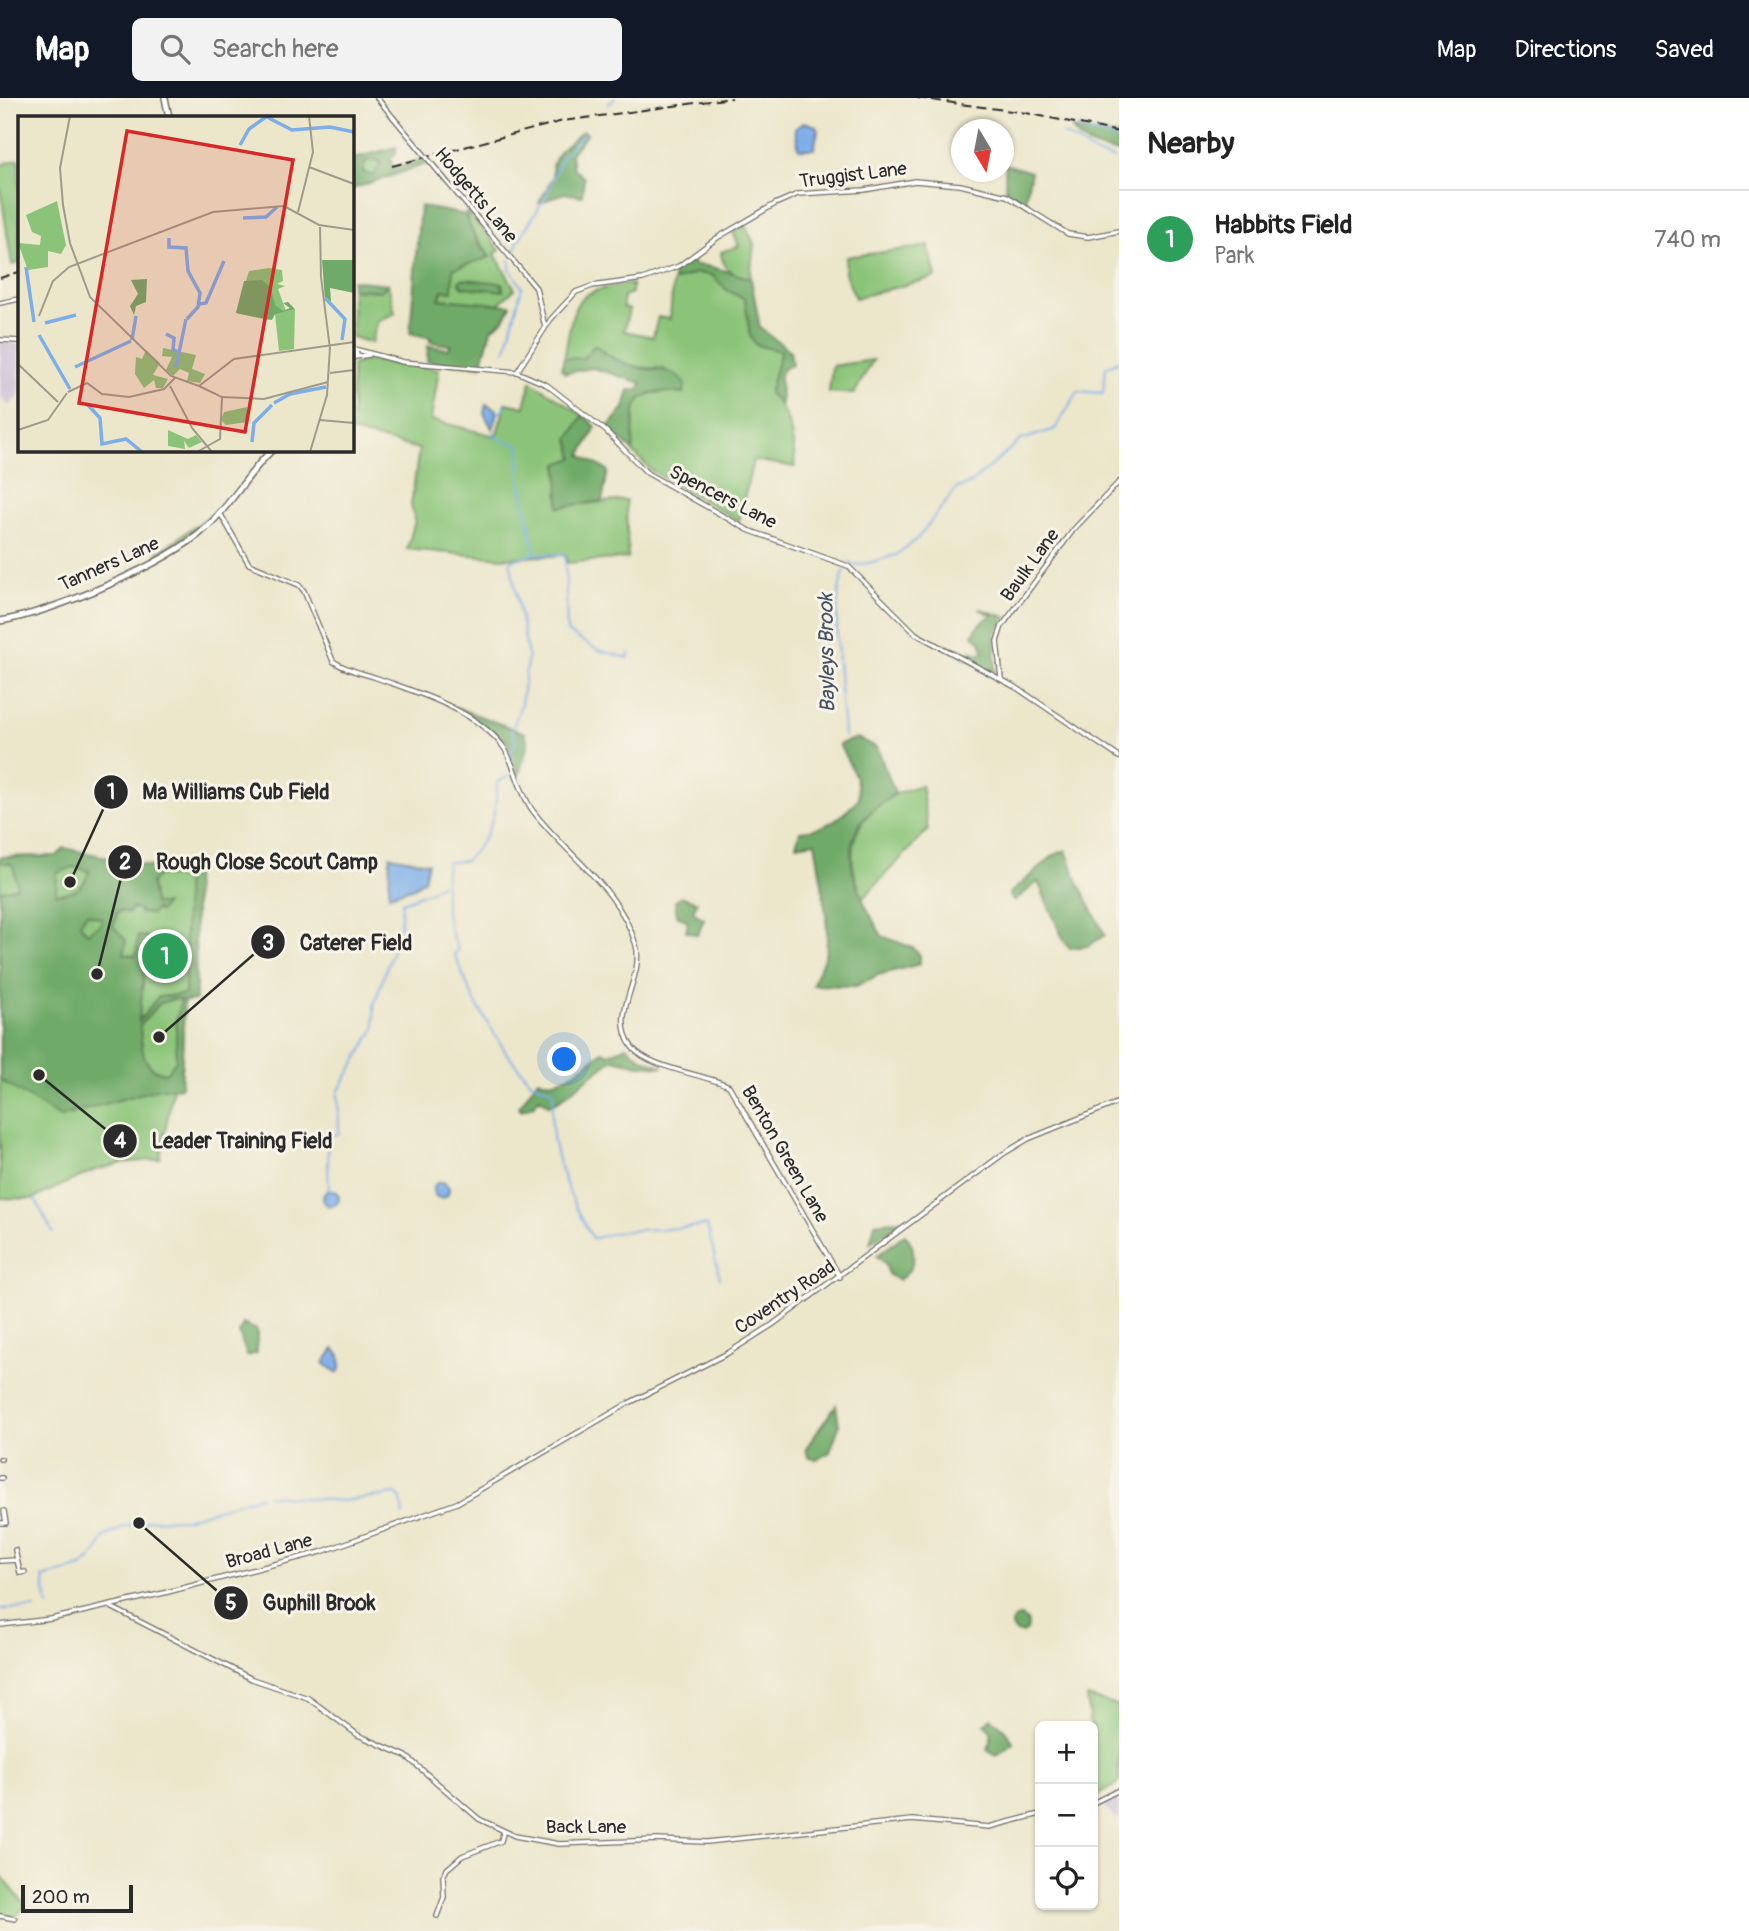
<!DOCTYPE html>
<meta charset="utf-8">
<style>
:root{--surface:#fff;--page:#f2f2f2;--text:#222;--muted:#767676;--line:#e0e0e0;--accent:#111827}
body{margin:0;font-family:Pangolin,sans-serif;background:var(--page);color:var(--text)}
.controls{position:absolute;right:21px;bottom:21px;display:grid;overflow:hidden;border-radius:10px;box-shadow:0 2px 5px #0004}
.controls button{width:63px;height:63px;display:grid;place-items:center;padding:0;border:0;border-bottom:2px solid var(--line);background:var(--surface);color:var(--text);font:35px sans-serif}
.compass{position:absolute;left:951px;top:21px;width:63px;height:63px;border-radius:50%;background:var(--surface);box-shadow:0 2px 5px #0004;rotate:170deg}
.scale{position:absolute;left:21px;bottom:18px;width:112px;box-sizing:border-box;padding-left:7px;border:4px solid #2b2b2b;border-top:0;font-size:19px;line-height:24px;white-space:nowrap;color:#2b2b2b;-webkit-text-stroke:5px #f7f3e8;paint-order:stroke}
.you{position:absolute;left:565px;top:962px;width:24px;height:24px;margin:-18px;border:5px solid #fff;border-radius:50%;background:#1a73e8;box-shadow:0 0 0 10px #1a73e833}
.badge{display:grid;place-items:center;width:46px;height:46px;border-radius:50%;background:var(--accent);color:#fff;font-size:23px;font-weight:700}
.pin{position:absolute;translate:-50% -50%;border:4px solid #fff;box-shadow:0 2px 7px #0006}
.list{margin:0;padding:0;list-style:none}
h2{display:flex;justify-content:space-between;align-items:center;height:91px;margin:0;padding:0 28px;font-size:30px}
h2 small{font-size:23px;font-weight:400;color:var(--muted)}
.list li{display:grid;grid-template-columns:46px 1fr auto;gap:21px;align-items:center;box-sizing:border-box;height:98px;padding:0 28px;border-top:2px solid var(--line)}
.list b{display:block;font-size:26px;white-space:nowrap}
.list p{margin:0;font-size:23px;white-space:nowrap;color:var(--muted)}
.list em{font-size:23px;font-style:normal;color:var(--muted)}
.icon{flex:none;width:38px;height:38px;fill:none;stroke:currentColor;stroke-width:2;stroke-linecap:round;stroke-linejoin:round}
.map{position:relative;flex:none;width:1119px;height:1833px;overflow:hidden}
header{display:flex;align-items:center;gap:42px;box-sizing:border-box;height:98px;padding:0 35px;background:var(--accent);color:#fff}
header strong{font-size:33px}
nav{display:flex;gap:38px;margin-inline-start:auto;font-size:24px}
.search{width:490px;height:63px;background:var(--page);display:flex;align-items:center;gap:18px;box-sizing:border-box;padding:0 24px;border-radius:10px;color:var(--muted);font-size:26px}
main{display:flex}
aside{flex:1;background:var(--surface)}
.map>svg:first-child{display:block}
.industrial{fill:#cbbfd5}
.green{fill:#8bc478;stroke:#5b7852;stroke-width:2}
.forest{fill:#70aa68;stroke:#4e6a4a;stroke-width:2;fill-rule:evenodd}
.water{fill:#7daee8;stroke:#546c8a;stroke-width:2}
.lines{fill:none;stroke-linecap:round;stroke-linejoin:round}
.stream{stroke:#7daee8;stroke-width:2}
.minor-casing{stroke:#6f6c63;stroke-width:6}
.major-casing{stroke:#6f6c63;stroke-width:8}
.minor{stroke:#fff;stroke-width:3.5}
.major{stroke:#fff;stroke-width:5}
.rail{stroke:#2b2b2b;stroke-width:2;stroke-dasharray:10 5;stroke-linecap:butt}
.minor-bridge-casing{stroke:#6f6c63;stroke-width:6;stroke-linecap:butt}
.minor-bridge{stroke:#fff;stroke-width:3.5}
.labels{text-anchor:middle;dominant-baseline:central;stroke-width:6;stroke-linejoin:round;paint-order:stroke}
.street-label{font-size:19px;fill:#2b2b2b;stroke:#f7f3e8}
.water-label{font-size:21px;font-style:italic;fill:#445264;stroke:#f7f3e8}
.inset-river{fill:none;stroke:#7daee8;stroke-width:3.5}
.inset-road{fill:none;stroke:#9f9b8b;stroke-width:2}
.view{fill:#d62828;fill-opacity:0.15;stroke:#d62828;stroke-width:3.5}
.inset-edge{fill:none;stroke:#2b2b2b;stroke-width:3.5}
.leader{fill:none;stroke:#2b2b2b;stroke-width:2.5}
.callout-dot{fill:#2b2b2b;stroke:#f7f3e8;stroke-width:2.5}
.mark-label{font-size:21px;text-anchor:middle;font-weight:bold;fill:#fff}
.callout-label{font-size:21px;text-anchor:middle;font-weight:bold;fill:#2b2b2b;stroke:#f7f3e8;stroke-width:6;stroke-linejoin:round;paint-order:stroke}
</style>
<header>
<strong>Map</strong>
<div class="search"><svg class="icon" aria-label="search" viewBox="0 0 24 24"><circle cx="10" cy="10" r="6"/><path d="M15 15l6 6"/></svg>Search here</div>
<nav><a>Map</a><a>Directions</a><a>Saved</a></nav>
</header>
<main>
<div class="map">
<svg width="1119" height="1833" viewBox="0 0 1119 1833">
<rect width="100%" height="100%" fill="#f7f3e8"/>
<filter id="ink" filterUnits="userSpaceOnUse"><feTurbulence type="fractalNoise" baseFrequency=".0143" numOctaves="2"/><feDisplacementMap in="SourceGraphic" scale="14" xChannelSelector="R" yChannelSelector="G"/><feConvolveMatrix kernelMatrix="1 2 1 2 8 2 1 2 1" color-interpolation-filters="sRGB"/></filter>
<filter id="wash" filterUnits="userSpaceOnUse"><feTurbulence type="fractalNoise" baseFrequency=".00686" numOctaves="4" result="noise"/><feDisplacementMap in="SourceGraphic" scale="28" xChannelSelector="R" yChannelSelector="G"/><feGaussianBlur stdDeviation="1.57" result="paint"/><feColorMatrix in="noise" values="0 0 0 0 0 0 0 0 0 0 0 0 0 0 0 0 0 1.4 0 .05"/><feComposite in="paint" operator="in"/></filter>
<g filter="url(#wash)">
<rect width="100%" height="100%" fill="#ece6cb"/>
<path class="industrial" d="M0,244L19,246V297L9,308L0,298Z
M1119,1695V1722L1100,1706Z"/>
<path class="green" d="M362 69a9 9 0 1 1 18 0a9 9 0 1 1-18 0Z
M19,61V165L12,167L0,89V67Z
M466,112L500,152L495,156L515,191L498,206L439,201L453,171L486,152L470,130Z
M745,127L754,145L750,181C734,176 723,174 721,154L739,148L733,134Z
M929,148L936,179L855,200L845,175L846,159Z
M696,175L712,177L727,192L745,201L750,238L781,253L769,295C790,314 794,342 795,369L753,362L739,423L652,373L633,354C634,307 628,289 684,295L663,270C636,271 615,265 595,247L583,260H564C576,202 568,194 632,186V195L623,198V210L629,211L624,233L653,239L658,219L670,221L673,183Z
M388,186L395,215L378,223L371,245L352,239V191L381,193Z
M367,262L439,271L431,322L496,338L506,305L525,309L531,283L583,317L569,341L574,360L559,408L626,402L628,460L567,465L566,457L503,460L407,451L415,423L411,407L419,351L352,334V267Z
M873,262L854,296L829,294L832,268Z
M921,687L928,732L863,800C836,742 863,703 921,687Z
M95,758L172,773L194,771L196,902L184,903L181,989L173,990L160,1061L123,1065L93,1073L32,1101L0,1100V759Z
M1087,1599L1119,1608V1685L1093,1700V1628H1090Z
M0,1776L26,1808L15,1819L0,1816Z"/>
<path class="forest" d="M1072,31L1119,38V55C1102,51 1081,48 1072,31Z
M583,33L587,36L571,56L573,70L584,80L582,98L564,95L539,105L553,79L552,68L559,54Z
M396,49V56L390,60L393,71L425,60L426,66L352,91V61ZM378,62L381,65L373,78L362,74L366,63Z
M1005,66L1031,74L1025,103L1006,94Z
M420,108L465,117L476,142L490,159L453,171L452,193L442,192L439,201L511,207L504,221L491,232L481,268L427,263L428,248L449,251L450,247L430,244L431,240L410,235Z
M693,163L694,167C709,166 736,176 751,181L760,230L790,253L792,267L785,269L780,275L781,306L769,295L781,253L756,247L750,238L745,201L727,192L712,177L696,175L673,183V174Z
M462,181L502,185L503,193L463,189L459,184Z
M352,182L388,186L381,193L352,191Z
M595,247C608,259 621,266 639,270C659,274 669,268 685,285L684,295C628,289 634,307 633,354L608,329L624,310L629,292H638L642,285L593,270L565,275L561,270L564,260H583Z
M583,317L596,329L581,357L608,373L602,403L559,409L558,366L574,360L569,341Z
M212,416L194,435L160,457L157,455Z
M978,510L1006,519L995,536V574L964,559L970,553L979,556L983,554L981,544L973,537L978,528L992,517Z
M455,609L525,635L528,646L518,679L506,642Z
M857,640L877,650L895,695C885,704 869,713 861,724C836,759 864,807 882,838L913,850L920,857V866L878,877L856,888L813,887C815,875 822,868 825,857C832,834 819,770 815,744L796,747L800,733C826,731 842,720 859,700L856,679L839,646Z
M64,750L172,773L194,771L196,902L184,903L181,989L157,991L60,1019L0,982V793L17,789L14,770L10,765H0V759L57,758ZM73,769L89,773C84,791 74,795 56,796L57,775ZM158,777L185,780V896L158,899L139,923L148,839L138,838L136,858L124,856L126,842L113,828L118,813L130,815L131,810L140,812L139,815L152,816L156,811L159,814L165,806H154L151,785ZM87,815L101,820L102,825L87,835L80,826ZM174,901L181,902L176,924V962L166,975C140,972 142,948 140,927L160,905Z
M1066,752L1077,782L1105,837L1088,848L1070,850L1064,843L1038,784L1014,803L1009,796L1054,757Z
M681,798L697,804L693,814L704,821L698,837L686,833L688,823L677,817L675,803Z
M627,948L641,960L664,969L639,967L613,961L558,1003L548,1007L540,1000L533,1008L521,1012L519,1009L538,981C560,992 586,966 603,953L609,956Z
M903,1122L870,1145L875,1125Z
M905,1136C918,1151 916,1172 898,1182L888,1176L886,1166L877,1158Z
M243,1226L257,1232V1255L247,1258L239,1235Z
M836,1307L839,1328L830,1354L816,1362L808,1359L806,1350Z
M1012 1527a8 8 0 1 1 16 0a8 8 0 1 1-16 0Z
M991,1620L1005,1632L1014,1645L997,1657L988,1652L992,1635L985,1626Z"/>
<path class="water" d="M804,24L816,28L818,32L814,51H799L795,31Z
M486,306L497,312L493,332L484,315Z
M390,758L428,765L424,782L414,789L389,797Z
M433 1092a8 8 0 1 1 16 0a8 8 0 1 1-16 0Z
M323 1100a8 8 0 1 1 16 0a8 8 0 1 1-16 0Z
M334,1251L340,1257L341,1270L337,1275L324,1265Z"/>
<g class="lines">
<path class="stream" d="M1062,0V4
M608,7L615,0
M1078,27L1080,31L1119,41
M1063,36L1097,56L1114,61
M514,157L518,143L545,100L562,59L584,35
M505,254L522,189L510,171V162
M497,317L507,307
M493,332L498,341L516,346
M535,456H565L567,534L598,552L628,560L630,554
M849,464L856,467L869,465L896,457L917,441L956,391L971,385L1021,342L1055,331L1078,293L1103,295L1106,269L1119,263
M844,638C842,597 828,506 845,472
M513,664L510,652L516,645L512,633L521,606L528,558L510,463L535,456L520,381V347
M510,678L497,684C496,718 491,739 465,763L447,764C443,800 443,818 458,853L454,856L474,902L507,956L531,984L553,992C555,1004 550,1016 552,1029C555,1068 573,1107 593,1141C630,1127 669,1134 707,1127L720,1180
M329,1092L327,1038L339,1036L338,994L375,930L374,907L400,830L402,804L431,793L442,785
M35,1101L53,1135
M268,1397L342,1403L396,1396L401,1401L403,1418
M48,1508L43,1480L82,1469L96,1455L104,1439L124,1429L150,1422L184,1421L261,1398
M0,1511L35,1510"/>
</g>
</g>
<g filter="url(#ink)">
<g class="lines">
<defs>
<path id="minor" d="M377,0L418,49
M432,66L536,190L545,229
M0,205L19,201
M0,242L19,243
M354,251L403,264L517,274L547,287L606,333L647,375L748,432L848,468L916,536L1017,590L1119,659
M355,259L369,257
M517,274L551,221L576,194L592,188L643,181L679,168L717,140L775,106L798,96L864,92L915,83L960,87L1007,98L1068,136L1088,139L1119,133
M220,415L249,466L299,487L304,493L333,563C345,572 362,575 377,580C418,595 473,611 502,647C514,661 518,693 533,713C567,758 619,789 636,847C645,881 608,915 632,949C648,970 704,976 729,988L840,1179
M1001,580L997,543L1002,528L1074,431L1119,384
M0,1361H1
M0,1380H2
M0,1425H6L4,1413
M15,1452L20,1475L25,1474
M0,1463L16,1462
M111,1509L252,1581L308,1600L358,1637L406,1658L479,1721L515,1738L559,1746L657,1742L707,1744L912,1722L989,1729L1040,1716
M0,1527L51,1521L164,1495L321,1454L457,1405L627,1306L728,1255L772,1227L1003,1056L1028,1041L1119,1004
M1093,1705L1119,1692
M0,1818L15,1821
M437,1818L444,1799L443,1778L447,1771L462,1758L501,1743L503,1735"/>
<path id="major" d="M165,0L169,19
M352,251L356,256L352,260
M0,523C52,515 167,466 206,430C231,407 247,376 272,352"/>
</defs>
<use href="#minor" class="minor-casing"/>
<use href="#major" class="major-casing"/>
<use href="#minor" class="minor"/>
<use href="#major" class="major"/>
<path class="rail" d="M917,0L1026,15L1119,34
M392,68L563,23L732,0
M0,180L19,174"/>
<defs>
<path id="minor-bridge" d="M418,49L432,66"/>
</defs>
<use href="#minor-bridge" class="minor-bridge-casing"/>
<use href="#minor-bridge" class="minor-bridge"/>
</g>
</g>
<g class="labels">
<g class="street-label">
<text transform="translate(853 77) rotate(-7)">Truggist Lane</text>
<text transform="translate(476 97) rotate(50)">Hodgetts Lane</text>
<text transform="translate(723 399) rotate(27)">Spencers Lane</text>
<text transform="translate(109 466) rotate(-24)">Tanners Lane</text>
<text transform="translate(1030 467) rotate(-54)">Baulk Lane</text>
<text transform="translate(785 1056) rotate(60)">Benton Green Lane</text>
<text transform="translate(785 1199) rotate(-34)">Coventry Road</text>
<text transform="translate(269 1453) rotate(-15)">Broad Lane</text>
<text x="586" y="1729">Back Lane</text>
</g>
<g class="water-label">
<text transform="translate(827 555) rotate(-91)">Bayleys Brook</text>
</g>
</g>
<g transform="translate(18 18)">
<rect width="336" height="336" fill="#ece6cb"/>
<path d="M39,85L48,129L43,138L30,135V151L10,154L0,127L22,129L23,120L14,116L8,99ZM251,152L264,154L265,165L259,168L267,170L260,173L268,195L277,193L276,233L261,235L257,198L250,204L218,197L231,155ZM145,232L178,239L174,253L187,258L182,267L169,265L171,257L162,253L155,260L148,254L154,241L144,240ZM128,234L142,247L135,259L150,263L145,272H138L136,264L126,272L117,258L118,241L124,243ZM229,291V306L208,309L203,304L206,296ZM150,314L170,323L178,319L184,326L171,332L166,325L167,333L150,330Z" fill="#8bc478"/>
<path d="M304,144H336V177L312,172L313,185H307ZM129,163L128,186L118,190L116,199L112,190L120,178L113,164ZM244,164L253,172L257,189L265,195L272,192L265,187L270,186L277,193L257,198L254,204L218,197L226,165Z" fill="#70aa68"/>
<path class="inset-river" d="M247,0L274,14L312,11L336,16M222,29L231,13L248,1M225,102L248,101L259,91M151,122V131L168,132L170,155L182,177L180,191L169,203M8,151L16,206M307,182L327,203L324,224M182,188L188,187L206,145M27,207L58,199M148,218L156,222L155,234L159,235M21,219L52,273M114,224L118,200M57,251L113,225M158,251L168,203M256,287L272,278L308,271M69,288L82,302L84,328L108,323L124,336M234,326L236,307L254,289"/>
<path class="inset-road" d="M52,0L42,52L45,89L52,127L72,181L153,260L181,270M291,51L336,68M280,96L295,36L291,0M302,111L303,161L312,233M21,200L35,165L51,151L195,96L266,90L301,109L336,114M0,248L40,286M312,257L336,254M152,270L174,312L194,336M181,270L216,243L336,226M50,276L69,267L84,278L111,281L146,273L157,262M204,281L246,283L310,266M302,304L336,307M0,314L30,304L49,277M179,336L202,323L204,281L181,270M292,336L309,279L312,231"/>
<path class="view" d="M109,15L275,44L227,316L61,287Z"/>
<rect width="336" height="336" class="inset-edge"/>
</g>
<path class="leader" d="M70 784L111 694M97 876L125 764M159 939L268 844M39 977L120 1043M139 1425L231 1505"/>
<g class="callout-dot">
<circle cx="70" cy="784" r="7"/>
<circle cx="97" cy="876" r="7"/>
<circle cx="159" cy="939" r="7"/>
<circle cx="39" cy="977" r="7"/>
<circle cx="139" cy="1425" r="7"/>
<circle cx="111" cy="694" r="18"/>
<circle cx="125" cy="764" r="18"/>
<circle cx="268" cy="844" r="18"/>
<circle cx="120" cy="1043" r="18"/>
<circle cx="231" cy="1505" r="18"/>
</g>
<g class="mark-label">
<text x="111" y="701">1</text>
<text x="125" y="771">2</text>
<text x="268" y="852">3</text>
<text x="120" y="1050">4</text>
<text x="231" y="1512">5</text>
</g>
<g class="callout-label">
<text x="236" y="701">Ma Williams Cub Field</text>
<text x="267" y="771">Rough Close Scout Camp</text>
<text x="356" y="852">Caterer Field</text>
<text x="242" y="1050">Leader Training Field</text>
<text x="319" y="1512">Guphill Brook</text>
</g>
</svg>
<div class="controls">
<button>+</button>
<button>−</button>
<button><svg class="icon" aria-label="locate" viewBox="0 0 24 24"><circle cx="12" cy="12" r="6"/><path d="M12 2v4M12 18v4M2 12h4M18 12h4"/></svg></button>
</div>
<svg class="compass" viewBox="-18 -18 36 36"><path d="M0-13l5 13h-10z" fill="#e53935"/><path d="M0 13l5-13h-10z" fill="#767676"/></svg>
<div class="scale">200 m</div>
<div class="you"></div>
<div class="pin badge" style="left:165px;top:858px;background:#2e9e5b">1</div>
</div>
<aside>
<h2>Nearby<small></small></h2>
<ul class="list">
<li><span class="badge" style="background:#2e9e5b">1</span><div><b>Habbits Field</b><p>Park</p></div><em>740 m</em></li>
</ul>
</aside>
</main>
